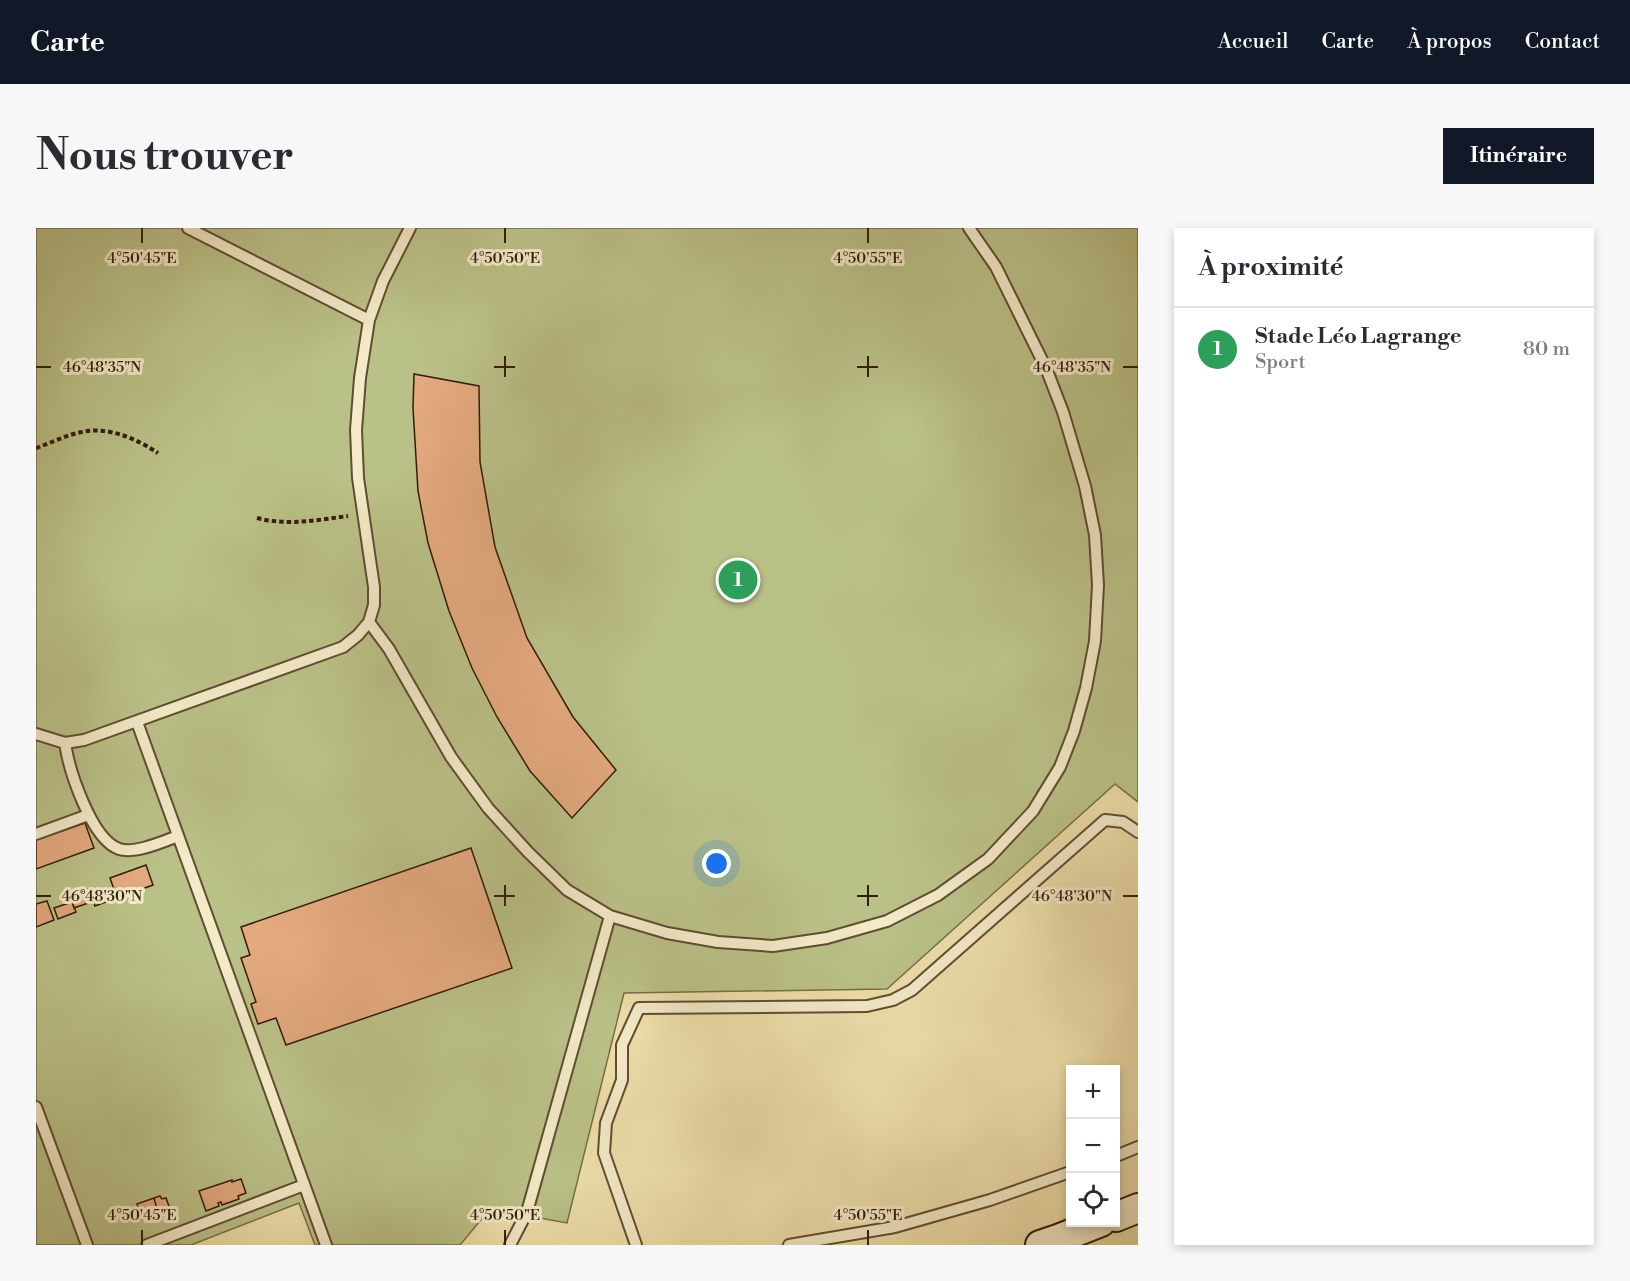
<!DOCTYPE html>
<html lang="fr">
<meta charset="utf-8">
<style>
:root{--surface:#fff;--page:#f7f7f7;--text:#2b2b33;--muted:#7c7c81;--line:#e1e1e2;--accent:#111827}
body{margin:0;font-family:"Libre Bodoni",serif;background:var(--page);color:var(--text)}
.controls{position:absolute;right:18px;bottom:18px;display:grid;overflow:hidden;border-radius:0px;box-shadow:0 3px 9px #0003}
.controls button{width:54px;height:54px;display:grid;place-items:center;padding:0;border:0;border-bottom:2px solid var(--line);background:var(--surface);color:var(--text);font:30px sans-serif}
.you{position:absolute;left:681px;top:636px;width:21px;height:21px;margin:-15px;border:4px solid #fff;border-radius:50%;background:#1a73e8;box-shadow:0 0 0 9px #1a73e833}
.badge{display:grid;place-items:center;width:39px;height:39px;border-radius:50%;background:var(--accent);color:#fff;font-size:20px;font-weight:700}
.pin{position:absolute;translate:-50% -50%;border:3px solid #fff;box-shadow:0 2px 6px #0006}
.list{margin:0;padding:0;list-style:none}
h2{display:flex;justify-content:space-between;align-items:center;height:78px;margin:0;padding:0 24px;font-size:26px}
h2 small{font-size:20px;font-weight:400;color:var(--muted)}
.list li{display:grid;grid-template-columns:39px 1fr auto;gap:18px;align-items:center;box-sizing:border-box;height:84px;padding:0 24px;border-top:2px solid var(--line)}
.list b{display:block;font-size:22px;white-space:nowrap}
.list p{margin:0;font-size:20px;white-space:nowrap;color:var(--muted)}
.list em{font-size:20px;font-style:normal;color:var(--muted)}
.icon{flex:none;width:33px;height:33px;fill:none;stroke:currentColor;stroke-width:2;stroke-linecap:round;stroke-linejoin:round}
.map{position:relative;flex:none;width:1102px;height:1017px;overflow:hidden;border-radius:0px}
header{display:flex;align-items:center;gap:36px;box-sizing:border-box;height:84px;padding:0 30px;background:var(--accent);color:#fff}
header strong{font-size:28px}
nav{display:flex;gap:33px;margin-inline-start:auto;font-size:21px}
.intro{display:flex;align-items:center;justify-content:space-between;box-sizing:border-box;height:144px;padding:0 36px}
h1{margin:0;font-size:42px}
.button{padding:15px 27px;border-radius:0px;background:var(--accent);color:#fff;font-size:21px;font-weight:700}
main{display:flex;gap:36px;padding:0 36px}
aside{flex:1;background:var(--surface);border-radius:0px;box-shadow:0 3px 9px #0003}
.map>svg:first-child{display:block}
.green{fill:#bac187;stroke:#766e48;stroke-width:1.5}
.building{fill:#e4a97f;stroke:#331b0a;stroke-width:1.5}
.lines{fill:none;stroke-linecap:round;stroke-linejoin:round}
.lane-casing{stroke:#624c32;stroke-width:14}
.secondary-casing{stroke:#331b0a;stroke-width:32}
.path{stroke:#331b0a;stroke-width:4;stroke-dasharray:4.5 3;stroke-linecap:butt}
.lane{stroke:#f3eac8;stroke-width:10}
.secondary{stroke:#f3eac8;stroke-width:28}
.ticks{fill:none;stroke:#331b0a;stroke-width:2}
.ticks-label{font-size:15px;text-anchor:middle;fill:#331b0a;stroke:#f3eac8;stroke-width:6;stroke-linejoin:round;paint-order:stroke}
</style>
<header>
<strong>Carte</strong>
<nav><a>Accueil</a><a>Carte</a><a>À propos</a><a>Contact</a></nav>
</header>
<div class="intro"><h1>Nous trouver</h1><a class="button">Itinéraire</a></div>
<main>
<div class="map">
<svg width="1102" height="1017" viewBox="0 0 1102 1017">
<rect width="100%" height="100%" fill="#eddeaa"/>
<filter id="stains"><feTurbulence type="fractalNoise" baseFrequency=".00333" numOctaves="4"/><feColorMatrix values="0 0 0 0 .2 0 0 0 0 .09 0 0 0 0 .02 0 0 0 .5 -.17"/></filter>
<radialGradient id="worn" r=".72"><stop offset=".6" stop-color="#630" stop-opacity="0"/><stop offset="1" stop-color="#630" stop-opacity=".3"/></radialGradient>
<path class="green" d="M0,0H1102V574L1079,556L851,761L588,765L531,995L454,981L424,1017H279L263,975L155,1017H0Z"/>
<path class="building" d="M378,146L443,158L444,234L459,319L491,410L537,489L580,542L536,590L494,543L461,489L436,440L413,383L392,315L382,263L377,180Z
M49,595L58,620L0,641V612Z
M435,620L476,740L250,817L240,790L222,796L215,776L220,774L205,730L214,727L205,699Z
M110,637L117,657L81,670L74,650Z
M74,660L78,671L59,678L56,667Z
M53,661L58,673L38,680L34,668Z
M11,673L18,692L0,699V676Z
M36,674L40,684L22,691L18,680Z
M205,951L210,965L202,968L203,971L186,977L185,974L182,975L183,978L170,983L163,963L196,952V954Z
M124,968L126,971L130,970L134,981L122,985L118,970Z
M118,970L122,985L105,991L101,976Z"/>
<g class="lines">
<defs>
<path id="lane" d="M152,0L333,92
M333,394L353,421L415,529L452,580L492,624L531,662L574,688
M101,494L290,1017
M0,506L29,515L48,512L307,419L322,407L333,394L338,377V359L322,250L320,202L324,150L333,92L347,53L374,0
M29,515C33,542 55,611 83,621C99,626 126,614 142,608
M0,606L52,587
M0,879L51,1017
M1080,928L1102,919
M111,1017L268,957
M474,1017L491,984L574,688L631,705L682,714L737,718L791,710L851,693L902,667L952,631L997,583L1024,539L1038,503L1050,460L1059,413L1062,357L1059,307L1049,258L1027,184L1010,140L960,39L933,0
M600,1017L568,925L570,895L586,852V817L603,780L831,778L857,772L876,762L1069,592L1087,594L1102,604
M753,1017L859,999L954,972L1034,944"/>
<path id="secondary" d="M1080,989L1102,980
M1004,1017L1022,1011L1065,994"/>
</defs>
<use href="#lane" class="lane-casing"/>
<use href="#secondary" class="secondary-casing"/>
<path class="path" d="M0,220C15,215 30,207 46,204C72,198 101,211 122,225
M221,290C251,298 281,292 312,288"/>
<use href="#lane" class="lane"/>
<use href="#secondary" class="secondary"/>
</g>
<path class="ticks" d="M106,0V15M469,0V15M832,0V15M469,128V149M832,128V149M0,139H15M458,139H479M821,139H842M1087,139H1102M469,657V678M832,657V678M0,668H15M458,668H479M821,668H842M1087,668H1102M106,1002V1017M469,1002V1017M832,1002V1017"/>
<g class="ticks-label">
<text x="106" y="35">4°50'45"E</text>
<text x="469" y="35">4°50'50"E</text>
<text x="832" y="35">4°50'55"E</text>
<text x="66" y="144">46°48'35"N</text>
<text x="1036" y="144">46°48'35"N</text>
<text x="66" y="673">46°48'30"N</text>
<text x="1036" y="673">46°48'30"N</text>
<text x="106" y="992">4°50'45"E</text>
<text x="469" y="992">4°50'50"E</text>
<text x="832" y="992">4°50'55"E</text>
</g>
<rect width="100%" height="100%" filter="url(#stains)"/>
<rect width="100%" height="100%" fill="url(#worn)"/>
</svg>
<div class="controls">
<button>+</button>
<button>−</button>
<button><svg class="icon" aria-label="locate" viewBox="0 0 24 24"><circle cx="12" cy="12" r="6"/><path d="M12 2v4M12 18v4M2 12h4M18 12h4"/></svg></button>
</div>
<div class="you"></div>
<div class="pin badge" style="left:702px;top:352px;background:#2e9e5b">1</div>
</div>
<aside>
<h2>À proximité<small></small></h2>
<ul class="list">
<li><span class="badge" style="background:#2e9e5b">1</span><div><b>Stade Léo Lagrange</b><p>Sport</p></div><em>80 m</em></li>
</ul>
</aside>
</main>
